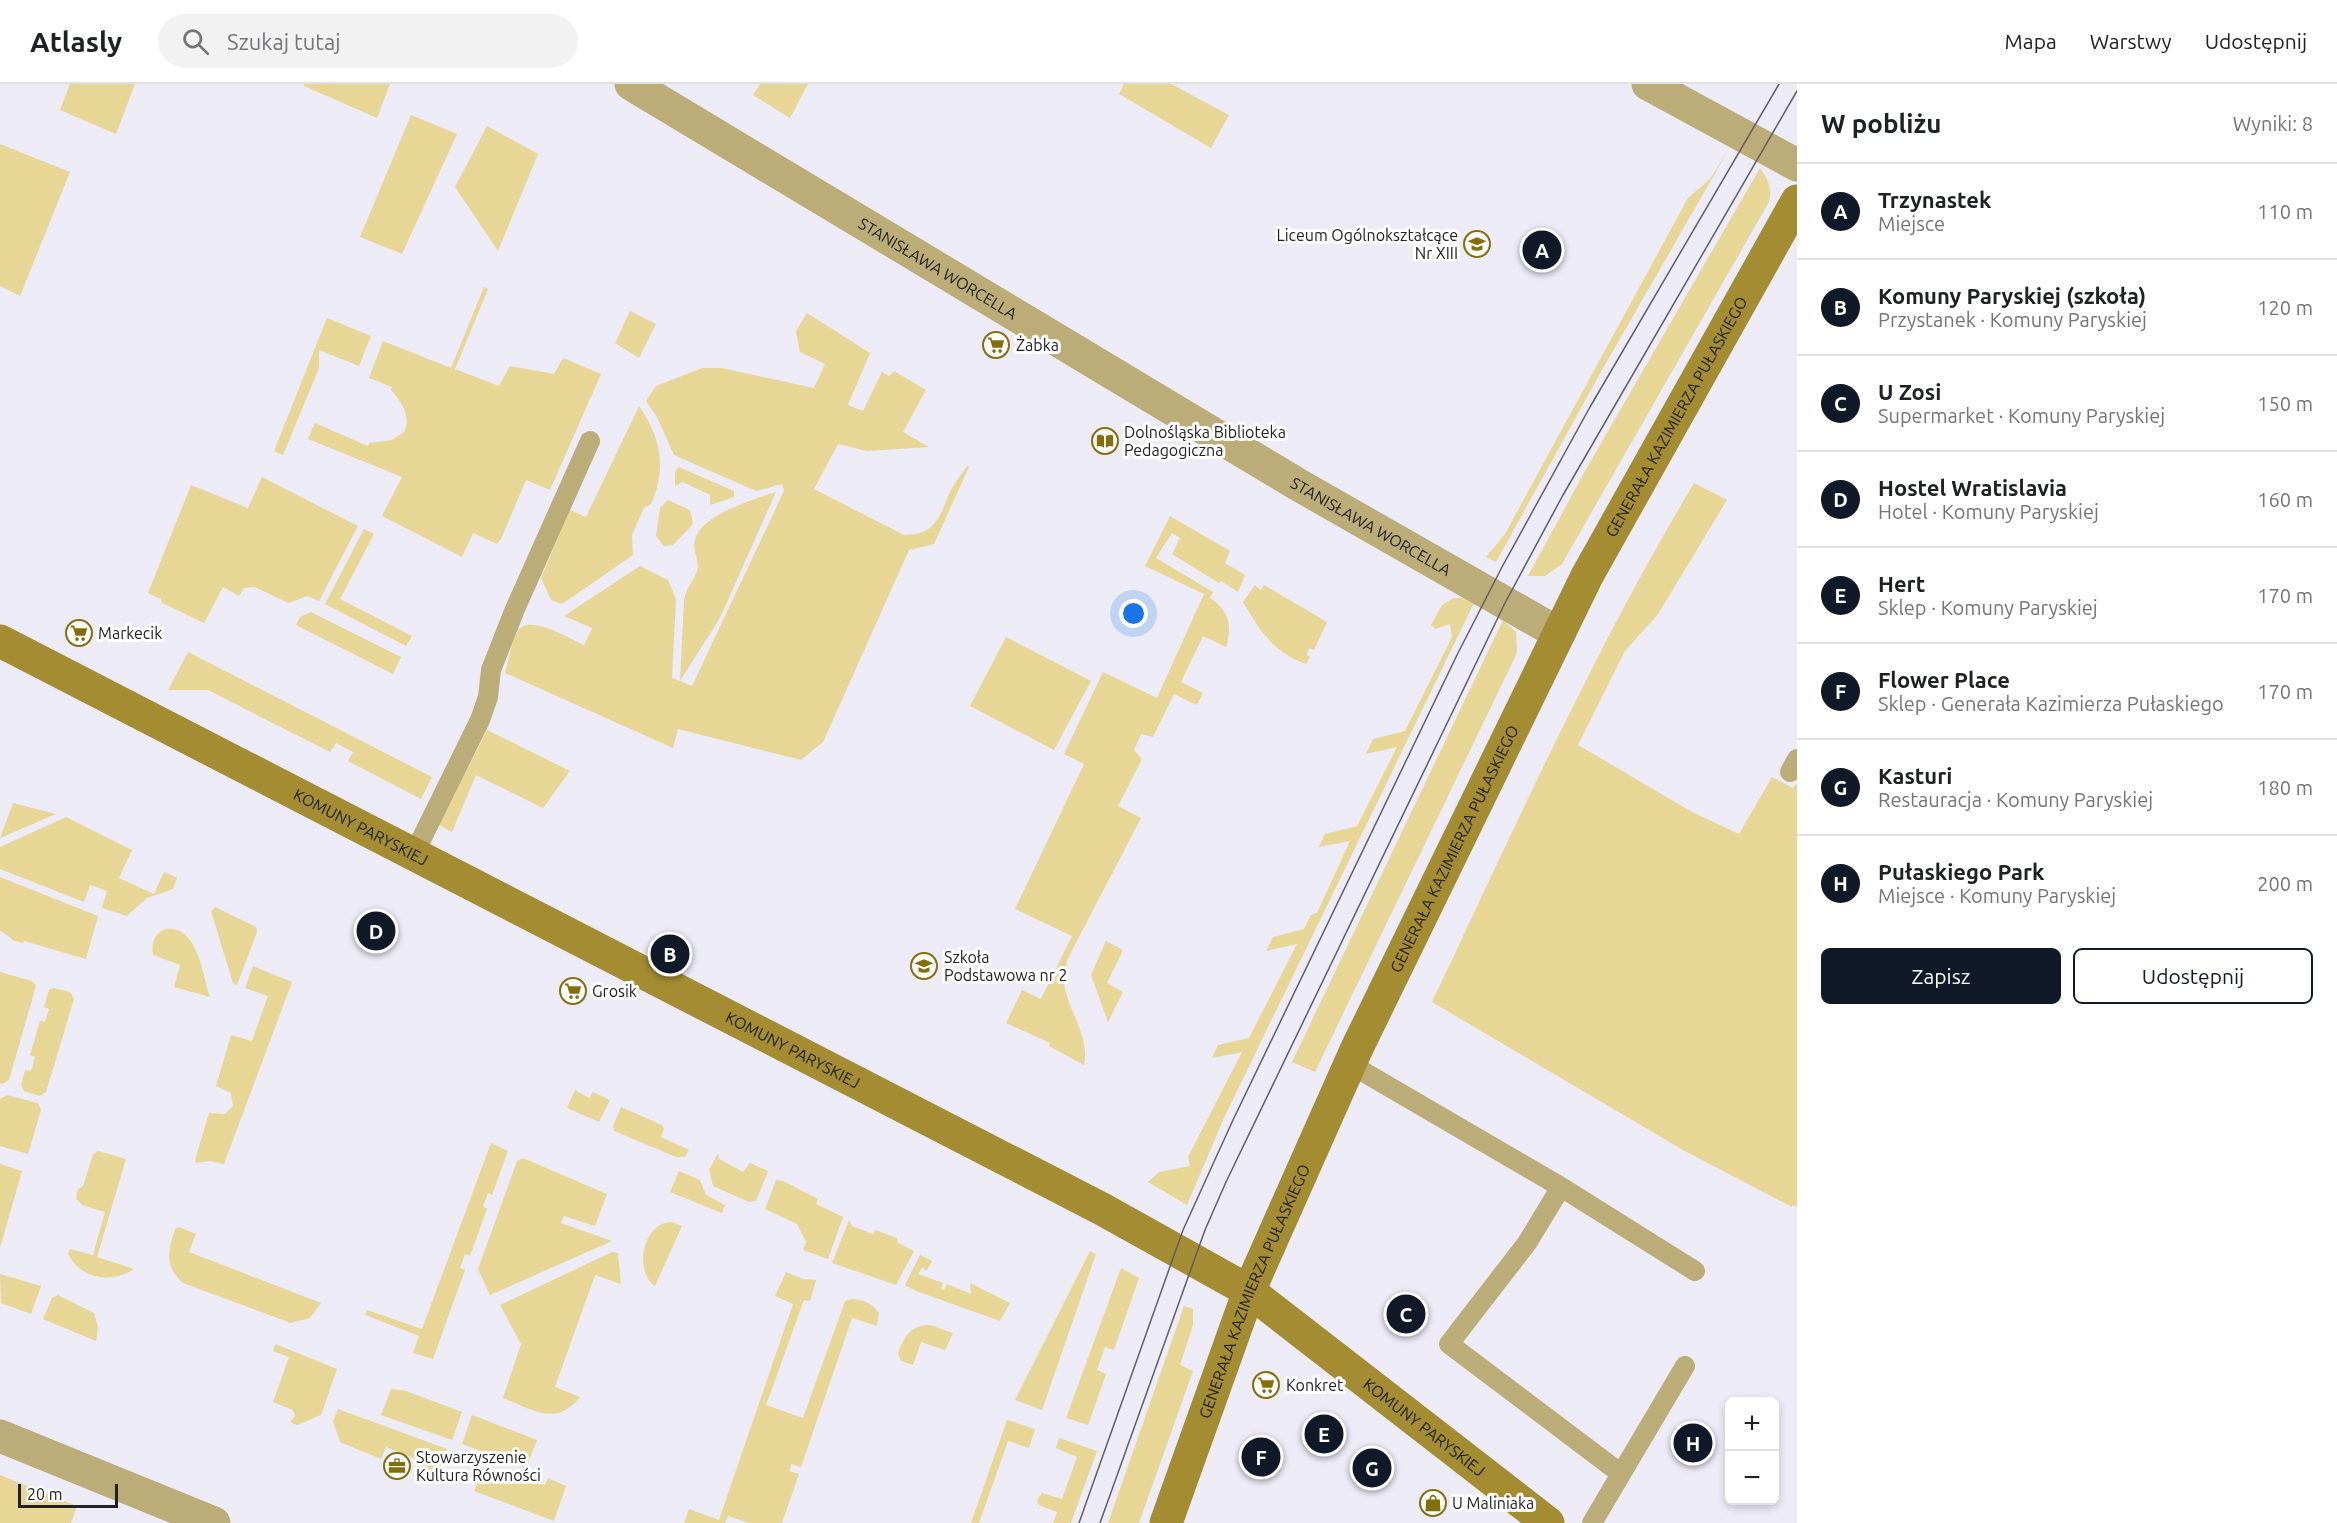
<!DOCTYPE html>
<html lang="pl">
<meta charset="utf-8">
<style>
:root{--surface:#fff;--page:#f2f2f2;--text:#202124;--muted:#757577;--line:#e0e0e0;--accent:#111827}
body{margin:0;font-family:Ubuntu,sans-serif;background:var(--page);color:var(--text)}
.controls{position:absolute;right:18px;bottom:18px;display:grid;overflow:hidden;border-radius:9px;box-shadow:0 3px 9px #0003}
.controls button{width:54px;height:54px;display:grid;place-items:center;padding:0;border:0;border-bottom:2px solid var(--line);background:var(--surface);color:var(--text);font:30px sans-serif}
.scale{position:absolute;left:18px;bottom:15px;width:100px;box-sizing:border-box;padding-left:6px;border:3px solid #222226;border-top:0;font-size:16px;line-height:21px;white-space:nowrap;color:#222226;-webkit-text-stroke:4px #fff;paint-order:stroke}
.you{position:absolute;left:1134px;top:530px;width:21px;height:21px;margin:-15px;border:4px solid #fff;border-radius:50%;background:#1a73e8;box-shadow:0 0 0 9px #1a73e833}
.badge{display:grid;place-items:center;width:39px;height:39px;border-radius:50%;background:var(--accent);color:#fff;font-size:20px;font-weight:700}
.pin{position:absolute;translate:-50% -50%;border:3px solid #fff;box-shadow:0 2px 6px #0006}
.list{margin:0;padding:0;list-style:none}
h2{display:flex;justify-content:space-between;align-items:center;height:78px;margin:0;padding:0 24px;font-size:26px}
h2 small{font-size:20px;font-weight:400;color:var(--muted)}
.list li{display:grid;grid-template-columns:39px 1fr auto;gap:18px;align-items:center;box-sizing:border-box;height:96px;padding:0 24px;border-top:2px solid var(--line)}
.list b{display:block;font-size:22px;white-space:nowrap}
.list p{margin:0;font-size:20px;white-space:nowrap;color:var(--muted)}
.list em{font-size:20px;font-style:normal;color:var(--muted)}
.actions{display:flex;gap:12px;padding:18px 24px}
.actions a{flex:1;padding:14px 0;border:2px solid var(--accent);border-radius:9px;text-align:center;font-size:21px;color:var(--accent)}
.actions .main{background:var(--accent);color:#fff}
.icon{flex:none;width:33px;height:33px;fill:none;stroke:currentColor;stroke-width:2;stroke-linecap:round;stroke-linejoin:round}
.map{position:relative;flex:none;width:1797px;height:1439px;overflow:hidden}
header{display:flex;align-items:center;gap:36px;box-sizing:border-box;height:84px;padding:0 30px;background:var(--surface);border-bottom:2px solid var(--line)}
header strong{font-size:28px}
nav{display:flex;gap:33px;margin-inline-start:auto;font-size:21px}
.search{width:420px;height:54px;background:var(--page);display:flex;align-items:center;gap:15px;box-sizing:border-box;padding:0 21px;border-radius:33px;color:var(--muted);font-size:22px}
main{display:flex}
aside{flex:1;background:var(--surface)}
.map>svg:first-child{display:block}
.green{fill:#e8d696}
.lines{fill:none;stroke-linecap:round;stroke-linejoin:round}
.lane{stroke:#bcac77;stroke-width:20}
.street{stroke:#bcac77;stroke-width:33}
.secondary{stroke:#a48c33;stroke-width:33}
.tram{stroke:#5f5f65;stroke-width:1.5}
.labels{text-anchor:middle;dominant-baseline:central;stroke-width:6;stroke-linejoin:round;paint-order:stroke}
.poi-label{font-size:16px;fill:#222226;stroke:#fff;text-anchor:start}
.street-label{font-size:16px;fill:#222226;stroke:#fff}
</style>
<header>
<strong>Atlasly</strong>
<div class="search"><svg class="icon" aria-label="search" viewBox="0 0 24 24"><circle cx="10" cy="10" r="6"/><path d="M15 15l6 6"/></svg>Szukaj tutaj</div>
<nav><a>Mapa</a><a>Warstwy</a><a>Udostępnij</a></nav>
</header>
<main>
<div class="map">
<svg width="1797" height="1439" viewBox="0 0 1797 1439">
<rect width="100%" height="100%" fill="#ecebf6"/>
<path class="green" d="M70,0H135L116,50L60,26Z
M304,0H390L377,34L304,2Z
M760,0H808L790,34L753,11Z
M1124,0H1171L1229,31L1211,64L1119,10Z
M411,31L457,50L402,170L360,153Z
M487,42L538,70L498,167L455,103Z
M0,60L70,88L20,212L0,202Z
M1729,65L1602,286L1496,478L1486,473L1505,450L1688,114L1710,95Z
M1760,84C1768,95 1772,104 1769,118L1562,480L1545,492H1528L1585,387Z
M484,203L488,205L455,285L499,302L510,282L554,290L563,274L601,290L550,406L526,396L501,455L497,460L473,449L462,473L382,432L402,393L308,355L315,339L368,362L369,359L392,356L404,348C412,333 401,317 391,306L392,303L369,294L383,257L451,284Z
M630,227L656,240L639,274L615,259Z
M807,229L870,269L848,321L863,327L882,288L889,292L894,287L926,306L903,348L929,363L867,367L838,360L814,405L904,451C937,451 940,431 951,406C955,398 962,390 967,382L969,383L934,460L909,466L823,658L801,676L678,645L673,664L505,589C509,576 511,558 518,547C529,529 570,555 584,561L592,544L564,532L640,482L668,496L676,515L672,594L680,597L684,516C686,504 693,498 697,487C700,477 692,467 695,456C701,430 755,415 776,408L720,534L680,597L692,602L784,407L782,400L756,407L674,371L657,333L646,317L656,302L702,284H722L814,304L825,280L800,268L796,247Z
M327,234L371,252L359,282L319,266V284L283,371L274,367Z
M639,322C661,354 667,383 651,420L644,424L632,451L633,471L562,520L551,516L541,494L570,426L586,433Z
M679,383L734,407V413L710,421V411L683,398L675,402V388Z
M262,393L358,442L319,517L308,512L288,519L255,503L244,504L239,512L223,503L204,539L162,519L161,515L148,509L191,401L248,424Z
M1694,399L1727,416L1658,530L1625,567L1578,661L1692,728L1739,750L1772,693L1793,704L1797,699V1123L1793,1121L1792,1123L1683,1066L1432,918C1515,743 1594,566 1694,399Z
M668,416L690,426L693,440L673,461L664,462L656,452L660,424Z
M1170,432L1230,467L1225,479L1245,491L1238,508L1221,497L1219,499L1172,470L1180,454L1172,449L1156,474L1213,508L1210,514C1228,525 1233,542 1226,563L1203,552L1181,598L1203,609L1197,621L1174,610L1153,653L1141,650L1134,666L1142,675L1118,722L1141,734L1067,876C1066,885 1063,895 1065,904C1070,930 1090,954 1084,981L1049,962L1050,959L1006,939L1022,906L1041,915L1072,852L1015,825L1084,680L1064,670L1103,588L1157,614L1204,510L1145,482Z
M364,445L374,450L340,515L412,552L406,562L325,520Z
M1255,501L1261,506L1264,501L1327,538L1314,566L1309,564L1307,571L1310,573L1306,580C1272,567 1261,548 1243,518Z
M1454,514H1462L1474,519L1224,1034L1187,1121L1148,1098L1159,1088L1190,1082L1188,1073L1242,968L1212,974L1218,961L1249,954L1297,860L1266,867L1273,853L1304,845L1311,831L1317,829L1350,757L1319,763L1325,750L1357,742L1397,663L1366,670L1373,655L1405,647L1452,553L1450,540L1435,545L1431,541L1442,521Z
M311,528L401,573L393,590L296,541L300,533Z
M1503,536L1516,548L1517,569L1315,988L1292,978Z
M1006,553L1091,597L1054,666L970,622Z
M188,568L432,693L421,715L348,677L353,668L336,659L330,668L208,606H168Z
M487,646L570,687L543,724L476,691L452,748L439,741Z
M13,719L56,730L0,754Z
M66,733L132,766L119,794L154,810L164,788L177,794L173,805L147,814L127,832L102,824L107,807L90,801L84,818L0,785V763Z
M0,793L98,832L86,875L24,857L23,859L14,857L0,846Z
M215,823L256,843L257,848L237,901L233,899L211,827Z
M166,845C198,842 202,889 210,913L174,903L180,881L153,871C151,860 154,849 166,845Z
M1106,857L1123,866L1107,899L1123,908L1108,938L1091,891Z
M253,882L292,898L224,1080L210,1077L196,1079L195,1076L209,1029L225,1030L233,1022L231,1009L216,1002L231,951L252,957L268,912L245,904Z
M0,888L32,897L36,902L9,996L2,1000L0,999Z
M53,904L70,908L74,915L46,1008L40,1012L24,1007L21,1001L25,986L31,987L35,973L30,971L40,937L45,938L49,925L44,923L49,906Z
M575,1006L589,1014L593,1008L610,1016L599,1038L567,1024Z
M7,1011L38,1019L41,1026L28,1070L0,1062V1015Z
M621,1023L662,1041L664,1045L661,1053L689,1066L685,1073H676L614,1047L613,1042Z
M491,1059L508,1067L492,1111L488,1109L483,1122L487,1125L470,1172L465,1170L460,1184L465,1186L433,1275L413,1269L419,1252L365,1231L367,1226L422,1245Z
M98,1067L126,1075L97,1173L134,1185C112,1200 79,1195 68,1169L70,1165L93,1171L105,1128L82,1121L76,1114L78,1105L83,1102L93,1070Z
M718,1069L719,1075L743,1088L750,1079L768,1087L756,1117L749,1118L713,1102L709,1086Z
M523,1074L607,1110L595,1142L564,1132L561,1139L612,1157L490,1211L478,1185L517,1077Z
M0,1080L22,1087L0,1164Z
M679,1087L700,1096L706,1111L725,1121L722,1129L670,1108Z
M776,1096L783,1097L818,1115L816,1120L843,1133L828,1175L803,1166L806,1158L797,1140L765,1125Z
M849,1136L852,1142L873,1150L875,1146L897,1154L898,1159L914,1167L896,1201L832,1179Z
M672,1138L682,1142L655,1202C634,1189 642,1138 672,1138Z
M179,1143L196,1150L189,1168L321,1219L310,1234L291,1239L183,1199C164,1182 168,1167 175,1145Z
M1090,1167L1096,1170L1042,1326L1015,1316Z
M612,1168L618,1169L621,1200L595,1191L555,1303L580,1313C556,1343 533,1326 503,1314L521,1260L500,1221Z
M920,1171L932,1177L927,1186L922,1184L918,1190L943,1199L941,1205L944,1206L947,1200L971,1210L970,1199L1010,1219L1000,1237L916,1207L905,1201Z
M1121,1184L1139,1194L1114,1266L1105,1263L1097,1286L1106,1290L1088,1341L1066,1334Z
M786,1188L803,1195L816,1196L810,1217L804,1216L766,1321L803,1334L845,1217C856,1212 872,1218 879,1229L877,1242L852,1234L801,1383L791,1380L790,1387L799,1390L782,1439H749L728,1432L725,1439H684L689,1425L719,1436L793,1220L775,1212Z
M0,1190L41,1202L31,1230L1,1219Z
M58,1211L94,1229L98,1243L96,1257L43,1235L52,1214Z
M1184,1222L1193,1225V1241L1180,1281L1193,1287L1139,1439H1108Z
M930,1241L953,1249L945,1266L921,1258L913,1281L901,1277L898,1269C904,1253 911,1240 930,1241Z
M275,1260L337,1285L321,1331L297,1341L290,1338L295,1332L293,1326L273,1318L289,1273L273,1267Z
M391,1305L406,1307L462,1328L452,1356L381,1331Z
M338,1325L447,1365L437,1392L416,1383L418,1376L386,1363L381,1375L340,1358L333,1337Z
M472,1331L537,1356L526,1384L462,1360Z
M1007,1336L1035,1345L1029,1364L1008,1357L979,1439H971Z
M1059,1354L1097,1367L1071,1439H1053L1057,1428L1039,1421L1037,1416L1042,1409L1062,1415L1077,1373L1056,1364Z
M483,1384L545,1401L548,1394L566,1402L554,1437L474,1407Z
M0,1391L77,1422L71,1439H0Z"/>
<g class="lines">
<path class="lane" d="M1790,688L1797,675
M414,770L480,636L488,613L491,586L515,525L590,357
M1350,980L1561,1103L1695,1187
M1561,1103L1527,1159L1449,1260L1620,1389
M1592,1439L1685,1282"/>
<g class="street">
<path id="s1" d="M631,0L1297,400L1558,549"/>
<path d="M1648,0L1797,81"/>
<path d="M0,1352L214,1439"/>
</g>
<g class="secondary">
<path id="s2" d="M0,557L1102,1125L1249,1207L1548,1439"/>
<path id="s3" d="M1166,1439L1249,1207L1357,964L1587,492L1797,117"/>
</g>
<path class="tram" d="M1079,1439L1183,1146L1233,1036L1457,571L1502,483L1590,323L1779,0
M1100,1439L1205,1146L1226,1098L1505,519L1563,411L1797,7"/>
</g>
<defs>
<symbol id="school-ring" viewBox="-11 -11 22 22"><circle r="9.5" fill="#fff" stroke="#846d0b" stroke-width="1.5"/><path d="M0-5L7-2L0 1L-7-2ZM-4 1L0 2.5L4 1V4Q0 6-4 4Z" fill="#846d0b"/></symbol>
<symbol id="supermarket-ring" viewBox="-11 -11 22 22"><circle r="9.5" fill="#fff" stroke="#846d0b" stroke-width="1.5"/><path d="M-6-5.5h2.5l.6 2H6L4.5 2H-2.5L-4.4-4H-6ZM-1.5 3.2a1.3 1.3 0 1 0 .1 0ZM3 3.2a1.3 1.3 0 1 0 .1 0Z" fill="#846d0b"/></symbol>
<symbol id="library-ring" viewBox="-11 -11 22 22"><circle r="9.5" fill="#fff" stroke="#846d0b" stroke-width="1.5"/><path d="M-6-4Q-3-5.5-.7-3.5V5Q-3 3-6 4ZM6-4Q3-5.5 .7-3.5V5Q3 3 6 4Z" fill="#846d0b"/></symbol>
<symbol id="office-ring" viewBox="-11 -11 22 22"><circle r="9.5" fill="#fff" stroke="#846d0b" stroke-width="1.5"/><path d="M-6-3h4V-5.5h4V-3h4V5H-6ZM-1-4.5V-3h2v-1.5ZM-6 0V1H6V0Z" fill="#846d0b"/></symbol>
<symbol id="shop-ring" viewBox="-11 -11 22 22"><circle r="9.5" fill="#fff" stroke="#846d0b" stroke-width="1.5"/><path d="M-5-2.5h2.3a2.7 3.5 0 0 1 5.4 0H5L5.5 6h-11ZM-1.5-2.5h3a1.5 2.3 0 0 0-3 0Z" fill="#846d0b"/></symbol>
</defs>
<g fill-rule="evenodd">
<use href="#school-ring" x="1462" y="145" width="30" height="30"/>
<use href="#supermarket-ring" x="981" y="246" width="30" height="30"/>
<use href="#library-ring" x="1090" y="342" width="30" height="30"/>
<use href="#supermarket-ring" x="64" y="534" width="30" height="30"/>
<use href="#school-ring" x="909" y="867" width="30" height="30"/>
<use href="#supermarket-ring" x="558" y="892" width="30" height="30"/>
<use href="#supermarket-ring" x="1251" y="1286" width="30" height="30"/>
<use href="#office-ring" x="382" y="1367" width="30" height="30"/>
<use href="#shop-ring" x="1418" y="1404" width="30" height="30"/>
</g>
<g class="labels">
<g class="poi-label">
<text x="1458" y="151" text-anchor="end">Liceum Ogólnokształcące<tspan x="1458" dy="18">Nr XIII</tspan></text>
<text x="1016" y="261">Żabka</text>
<text x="1124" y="348">Dolnośląska Biblioteka<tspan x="1124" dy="18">Pedagogiczna</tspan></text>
<text x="98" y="549">Markecik</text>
<text x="944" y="873">Szkoła<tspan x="944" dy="18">Podstawowa nr 2</tspan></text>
<text x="592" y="907">Grosik</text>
<text x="1286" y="1301">Konkret</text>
<text x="416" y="1373">Stowarzyszenie<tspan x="416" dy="18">Kultura Równości</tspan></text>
<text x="1452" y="1419">U Maliniaka</text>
</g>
<g class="street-label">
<text stroke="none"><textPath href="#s1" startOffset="358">STANISŁAWA WORCELLA</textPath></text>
<text stroke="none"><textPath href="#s3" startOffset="1220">GENERAŁA KAZIMIERZA PUŁASKIEGO</textPath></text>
<text stroke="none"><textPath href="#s1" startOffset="862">STANISŁAWA WORCELLA</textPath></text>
<text stroke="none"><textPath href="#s2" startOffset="406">KOMUNY PARYSKIEJ</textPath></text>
<text stroke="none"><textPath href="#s3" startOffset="734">GENERAŁA KAZIMIERZA PUŁASKIEGO</textPath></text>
<text stroke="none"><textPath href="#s2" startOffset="892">KOMUNY PARYSKIEJ</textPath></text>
<text stroke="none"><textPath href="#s3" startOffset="248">GENERAŁA KAZIMIERZA PUŁASKIEGO</textPath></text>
<text stroke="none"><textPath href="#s2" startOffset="1630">KOMUNY PARYSKIEJ</textPath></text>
</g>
</g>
</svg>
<div class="controls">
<button>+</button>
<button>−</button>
</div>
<div class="scale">20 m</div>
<div class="you"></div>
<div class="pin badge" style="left:1542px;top:166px">A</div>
<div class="pin badge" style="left:670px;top:870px">B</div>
<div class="pin badge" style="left:1406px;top:1230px">C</div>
<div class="pin badge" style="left:376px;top:847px">D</div>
<div class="pin badge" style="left:1324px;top:1350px">E</div>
<div class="pin badge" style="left:1261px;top:1373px">F</div>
<div class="pin badge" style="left:1372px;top:1384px">G</div>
<div class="pin badge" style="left:1693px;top:1359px">H</div>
</div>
<aside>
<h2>W pobliżu<small>Wyniki: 8</small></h2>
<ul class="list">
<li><span class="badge">A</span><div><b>Trzynastek</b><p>Miejsce</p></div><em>110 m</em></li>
<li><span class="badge">B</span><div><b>Komuny Paryskiej (szkoła)</b><p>Przystanek · Komuny Paryskiej</p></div><em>120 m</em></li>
<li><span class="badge">C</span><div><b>U Zosi</b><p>Supermarket · Komuny Paryskiej</p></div><em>150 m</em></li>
<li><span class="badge">D</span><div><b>Hostel Wratislavia</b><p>Hotel · Komuny Paryskiej</p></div><em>160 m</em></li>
<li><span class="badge">E</span><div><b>Hert</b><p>Sklep · Komuny Paryskiej</p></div><em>170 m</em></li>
<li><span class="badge">F</span><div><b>Flower Place</b><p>Sklep · Generała Kazimierza Pułaskiego</p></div><em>170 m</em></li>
<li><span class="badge">G</span><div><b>Kasturi</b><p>Restauracja · Komuny Paryskiej</p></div><em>180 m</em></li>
<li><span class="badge">H</span><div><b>Pułaskiego Park</b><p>Miejsce · Komuny Paryskiej</p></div><em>200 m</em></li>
</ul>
<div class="actions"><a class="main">Zapisz</a><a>Udostępnij</a></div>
</aside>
</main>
